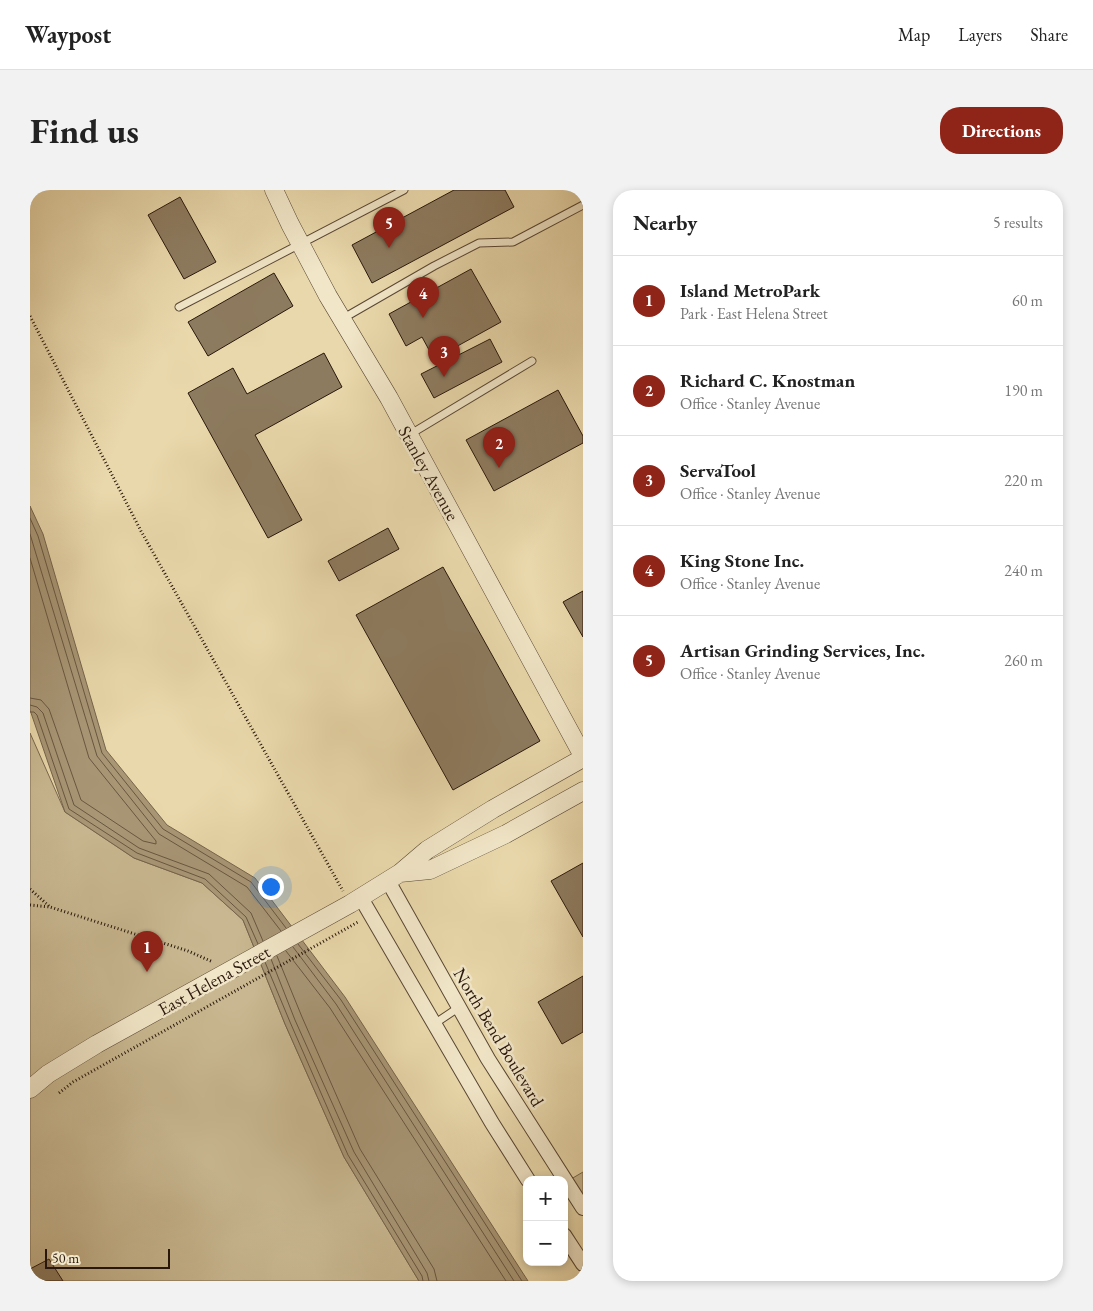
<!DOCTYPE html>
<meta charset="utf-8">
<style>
:root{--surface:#fff;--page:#f2f2f2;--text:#222;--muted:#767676;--line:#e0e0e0;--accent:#8f2418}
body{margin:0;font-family:"EB Garamond",serif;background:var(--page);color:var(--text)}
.controls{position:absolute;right:15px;bottom:15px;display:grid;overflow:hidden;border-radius:10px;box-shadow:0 2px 8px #0003}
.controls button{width:45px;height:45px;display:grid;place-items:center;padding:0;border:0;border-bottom:1px solid var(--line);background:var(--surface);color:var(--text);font:25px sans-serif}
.scale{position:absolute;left:15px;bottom:12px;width:125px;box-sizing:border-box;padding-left:5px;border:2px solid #29170c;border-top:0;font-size:14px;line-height:18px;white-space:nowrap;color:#29170c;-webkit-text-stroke:4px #f1e6c8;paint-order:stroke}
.you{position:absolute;left:240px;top:696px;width:18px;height:18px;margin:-12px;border:4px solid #fff;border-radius:50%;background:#1a73e8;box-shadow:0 0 0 8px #1a73e833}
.badge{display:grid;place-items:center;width:32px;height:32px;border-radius:50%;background:var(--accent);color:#fff;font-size:16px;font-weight:700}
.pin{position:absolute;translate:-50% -41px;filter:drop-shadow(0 1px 2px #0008)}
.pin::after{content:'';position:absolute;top:26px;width:18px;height:15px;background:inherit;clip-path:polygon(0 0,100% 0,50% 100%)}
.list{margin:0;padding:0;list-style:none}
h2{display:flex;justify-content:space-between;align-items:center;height:65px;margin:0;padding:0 20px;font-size:21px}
h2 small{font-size:16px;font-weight:400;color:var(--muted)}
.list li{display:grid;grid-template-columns:32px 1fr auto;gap:15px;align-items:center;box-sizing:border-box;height:90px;padding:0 20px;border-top:1px solid var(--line)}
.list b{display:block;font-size:19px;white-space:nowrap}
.list p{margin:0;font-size:16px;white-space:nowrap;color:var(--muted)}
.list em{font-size:16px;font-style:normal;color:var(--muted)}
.map{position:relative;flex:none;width:553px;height:1091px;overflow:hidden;border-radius:20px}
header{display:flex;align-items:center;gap:30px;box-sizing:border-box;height:70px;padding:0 25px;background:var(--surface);border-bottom:1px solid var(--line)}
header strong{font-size:24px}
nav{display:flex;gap:28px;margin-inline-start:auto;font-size:18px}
.intro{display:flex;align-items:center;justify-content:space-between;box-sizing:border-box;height:120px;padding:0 30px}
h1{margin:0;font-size:35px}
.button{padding:12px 22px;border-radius:20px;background:var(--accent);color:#fff;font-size:18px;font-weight:700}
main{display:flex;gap:30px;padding:0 30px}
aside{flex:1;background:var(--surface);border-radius:20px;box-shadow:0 2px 8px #0003}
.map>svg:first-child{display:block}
.green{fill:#c8b790;stroke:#78674e}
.water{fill:#a89675;stroke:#75634b}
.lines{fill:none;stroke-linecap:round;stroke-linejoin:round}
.shore{stroke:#685640;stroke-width:1}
.building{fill:#8d7b5f;stroke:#29170c}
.service-casing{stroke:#594734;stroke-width:9}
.minor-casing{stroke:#594734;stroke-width:16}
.tertiary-casing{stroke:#594734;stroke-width:19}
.path{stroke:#29170c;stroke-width:3;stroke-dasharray:1 2.5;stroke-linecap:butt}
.service{stroke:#f1e6c8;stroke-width:7}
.minor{stroke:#f1e6c8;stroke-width:14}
.tertiary{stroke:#f1e6c8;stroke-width:18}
.labels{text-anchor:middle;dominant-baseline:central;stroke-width:5;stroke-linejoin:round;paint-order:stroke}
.street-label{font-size:18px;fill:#29170c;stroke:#f1e6c8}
</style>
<header>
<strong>Waypost</strong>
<nav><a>Map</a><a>Layers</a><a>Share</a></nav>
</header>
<div class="intro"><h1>Find us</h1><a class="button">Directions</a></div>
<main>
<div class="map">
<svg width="553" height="1091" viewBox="0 0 553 1091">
<rect width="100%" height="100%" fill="#e9d8ab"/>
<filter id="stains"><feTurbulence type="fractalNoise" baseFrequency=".004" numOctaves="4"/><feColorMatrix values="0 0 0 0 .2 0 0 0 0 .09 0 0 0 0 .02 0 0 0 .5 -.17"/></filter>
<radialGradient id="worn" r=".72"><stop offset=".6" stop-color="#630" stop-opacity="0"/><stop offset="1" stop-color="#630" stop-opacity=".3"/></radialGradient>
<path class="green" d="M0,543L35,622L104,668L172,693L213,730L255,834L314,967L389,1091H0Z
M553,982V1018L536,992Z"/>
<path class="water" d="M0,316L13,344L76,560L137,635L225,688L315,807L498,1091H389L314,967L255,834L213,730L172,693L104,668L35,622L0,520Z"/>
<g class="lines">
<path class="shore" d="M0,328L8,346L72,563L133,639L221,692L256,738
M0,344L67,566L129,644L217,697L251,741
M0,368L59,568L126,651V654L113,651L51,610L19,519L11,510L0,508
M0,515L7,517L13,523L44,615L109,658L179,684L221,723L233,751
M0,522H4L7,525L39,619L107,663L175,689L216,727L228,754
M268,754L311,810L492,1091
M263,757L306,814L484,1091
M256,761L300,818L476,1091
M247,766L272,827L330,959L404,1079L407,1091
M241,769L265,830L324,962L397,1083L399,1091
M235,772L260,832L318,965L392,1086L393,1091"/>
</g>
<path class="building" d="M424,0H475L484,17L342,93L322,55Z
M150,7L186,72L154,89L118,25Z
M441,79L471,132L404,169L392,147L376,156L359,124Z
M244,83L263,116L178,166L158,132Z
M460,149L472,172L404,208L391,184Z
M294,163L312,197L225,245L272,330L238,348L158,203L203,178L217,204Z
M528,200L553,246V253L464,301L436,250Z
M358,338L369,359L309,391L298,371Z
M413,377L510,551L423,600L326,425Z
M553,401V447L533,412Z
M553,673V747L521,691Z
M553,786V842L532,854L508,812Z
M19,1069L33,1091H0V1079Z"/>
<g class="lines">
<defs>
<path id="service" d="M149,117L374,0
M312,129L404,76L449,53L483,52L553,15
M379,245L502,171
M404,834L428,818"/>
<path id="minor" d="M358,691L458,869L553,1018
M331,708L462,933L498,990
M534,1045L553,1074"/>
<path id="tertiary" d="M244,0L260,34L298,106L359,208L553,566
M370,683L400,680L476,644L553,601
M0,899L18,884L67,854L320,714L370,683L397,660L463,619L553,568"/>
</defs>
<use href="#service" class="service-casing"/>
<use href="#minor" class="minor-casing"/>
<use href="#tertiary" class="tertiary-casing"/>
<path class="path" d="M0,126L111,341L313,701
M0,699L20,717
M0,715L20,717L158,761L183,772
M29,903L43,892L328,732"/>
<use href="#service" class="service"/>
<use href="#minor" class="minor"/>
<use href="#tertiary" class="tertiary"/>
</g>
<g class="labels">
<g class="street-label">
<text transform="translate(399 283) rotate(61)">Stanley Avenue</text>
<text transform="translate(184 790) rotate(-29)">East Helena Street</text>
<text transform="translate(469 847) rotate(59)">North Bend Boulevard</text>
</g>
</g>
<rect width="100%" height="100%" filter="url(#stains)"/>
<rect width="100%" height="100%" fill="url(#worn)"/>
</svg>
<div class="controls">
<button>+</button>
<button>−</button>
</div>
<div class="scale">50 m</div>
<div class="you"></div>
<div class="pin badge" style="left:117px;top:782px">1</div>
<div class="pin badge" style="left:469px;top:278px">2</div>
<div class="pin badge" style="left:414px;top:187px">3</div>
<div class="pin badge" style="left:393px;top:128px">4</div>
<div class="pin badge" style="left:359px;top:58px">5</div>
</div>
<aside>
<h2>Nearby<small>5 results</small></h2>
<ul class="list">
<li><span class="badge">1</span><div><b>Island MetroPark</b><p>Park · East Helena Street</p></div><em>60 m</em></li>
<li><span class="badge">2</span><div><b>Richard C. Knostman</b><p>Office · Stanley Avenue</p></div><em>190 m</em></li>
<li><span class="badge">3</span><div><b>ServaTool</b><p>Office · Stanley Avenue</p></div><em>220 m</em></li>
<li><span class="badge">4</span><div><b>King Stone Inc.</b><p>Office · Stanley Avenue</p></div><em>240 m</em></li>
<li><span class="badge">5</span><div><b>Artisan Grinding Services, Inc.</b><p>Office · Stanley Avenue</p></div><em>260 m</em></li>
</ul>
</aside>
</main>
